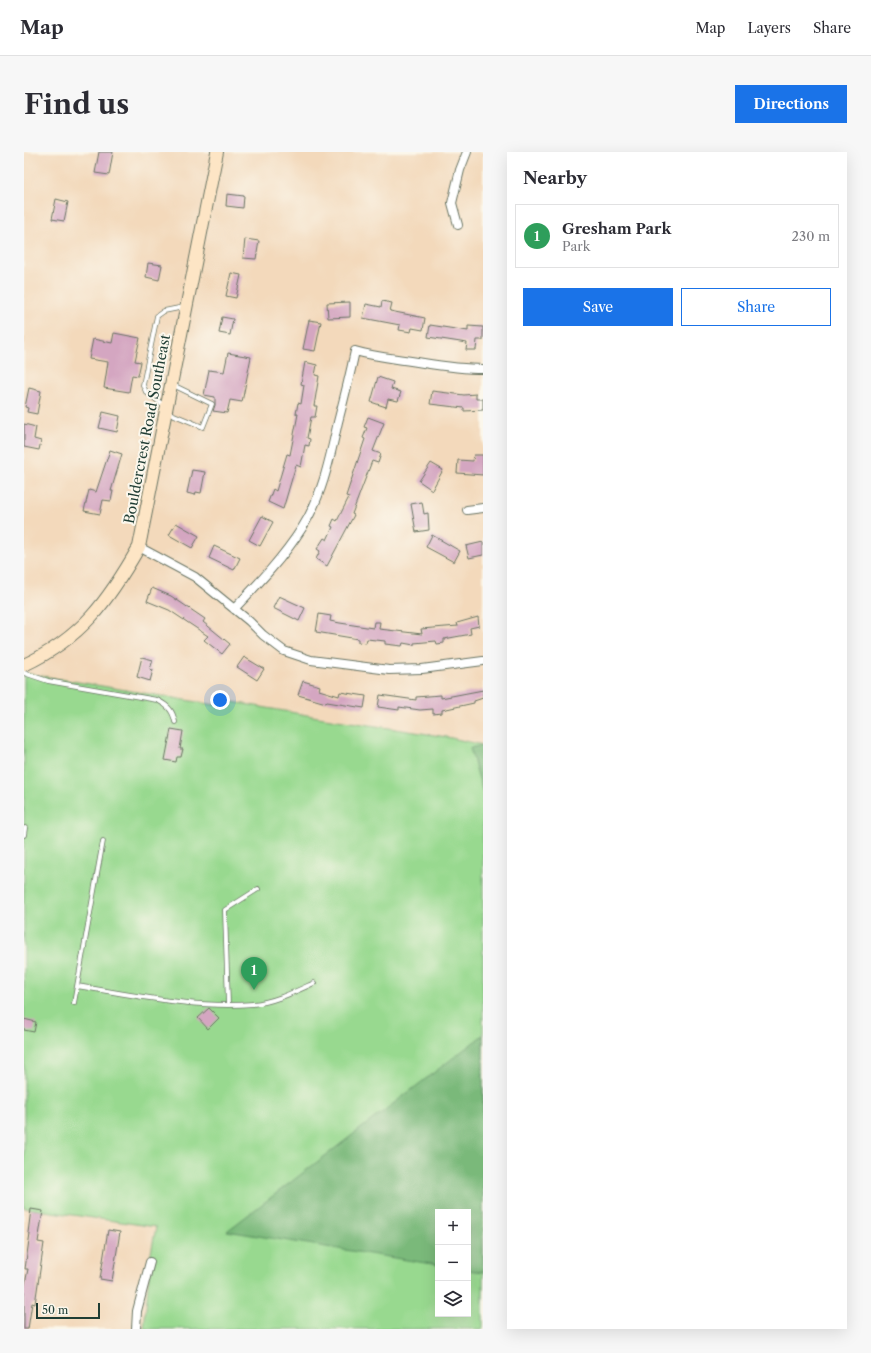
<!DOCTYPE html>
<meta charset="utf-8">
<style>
:root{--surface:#fff;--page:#f7f7f7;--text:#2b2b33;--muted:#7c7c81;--line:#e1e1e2;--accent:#1a73e8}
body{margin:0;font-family:"Libre Caslon Text",serif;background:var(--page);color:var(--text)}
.controls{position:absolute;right:12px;bottom:12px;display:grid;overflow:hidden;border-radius:0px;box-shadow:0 4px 16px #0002}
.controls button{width:36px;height:36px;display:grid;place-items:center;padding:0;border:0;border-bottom:1px solid var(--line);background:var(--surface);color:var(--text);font:20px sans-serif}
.scale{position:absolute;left:12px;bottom:10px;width:64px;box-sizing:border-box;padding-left:4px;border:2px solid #1f3d34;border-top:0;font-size:11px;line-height:14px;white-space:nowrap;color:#1f3d34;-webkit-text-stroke:3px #fbf7ec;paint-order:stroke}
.you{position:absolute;left:196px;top:548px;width:14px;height:14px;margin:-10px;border:3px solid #fff;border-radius:50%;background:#1a73e8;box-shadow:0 0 0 6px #1a73e833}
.badge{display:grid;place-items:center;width:26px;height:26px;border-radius:50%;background:var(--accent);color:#fff;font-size:13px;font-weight:700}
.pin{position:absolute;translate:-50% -33px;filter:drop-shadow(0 1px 2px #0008)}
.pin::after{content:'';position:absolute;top:21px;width:14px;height:12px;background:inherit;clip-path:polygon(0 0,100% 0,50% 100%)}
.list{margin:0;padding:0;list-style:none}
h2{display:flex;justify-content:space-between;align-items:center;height:52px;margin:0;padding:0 16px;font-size:17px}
h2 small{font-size:13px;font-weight:400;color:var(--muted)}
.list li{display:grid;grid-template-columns:26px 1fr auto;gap:12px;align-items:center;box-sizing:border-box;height:64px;margin:0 8px 8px;padding:0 8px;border:1px solid var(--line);border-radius:0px}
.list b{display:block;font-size:15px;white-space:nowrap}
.list p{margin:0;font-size:13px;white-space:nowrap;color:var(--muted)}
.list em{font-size:13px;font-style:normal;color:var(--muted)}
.actions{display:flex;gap:8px;padding:12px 16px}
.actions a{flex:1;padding:9px 0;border:1px solid var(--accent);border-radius:0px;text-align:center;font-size:14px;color:var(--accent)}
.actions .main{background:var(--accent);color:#fff}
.icon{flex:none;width:22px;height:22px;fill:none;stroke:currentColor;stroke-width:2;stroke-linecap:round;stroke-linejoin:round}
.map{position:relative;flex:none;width:459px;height:1177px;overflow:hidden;border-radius:0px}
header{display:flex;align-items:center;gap:24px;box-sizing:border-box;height:56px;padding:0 20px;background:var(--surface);border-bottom:1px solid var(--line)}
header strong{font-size:19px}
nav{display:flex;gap:22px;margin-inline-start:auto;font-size:14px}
.intro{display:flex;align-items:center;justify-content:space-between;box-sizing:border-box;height:96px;padding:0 24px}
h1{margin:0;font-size:28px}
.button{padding:10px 18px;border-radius:0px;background:var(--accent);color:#fff;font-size:14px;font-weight:700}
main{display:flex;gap:24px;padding:0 24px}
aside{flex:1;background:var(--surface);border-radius:0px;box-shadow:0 4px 16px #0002}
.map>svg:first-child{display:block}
.green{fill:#98d98f;stroke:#5c8b62;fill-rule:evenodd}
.forest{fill:#7ab97a;stroke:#4c7b57}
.building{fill:#d4a6c1}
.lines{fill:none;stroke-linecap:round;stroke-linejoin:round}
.lane-casing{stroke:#697463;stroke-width:5.5}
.street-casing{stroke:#697463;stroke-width:10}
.secondary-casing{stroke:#697463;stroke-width:14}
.lane{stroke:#fff;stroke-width:4}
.street{stroke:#fff;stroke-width:8}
.secondary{stroke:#fde5c5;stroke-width:12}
.labels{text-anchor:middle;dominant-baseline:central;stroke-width:4;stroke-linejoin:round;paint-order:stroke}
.street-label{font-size:14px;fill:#1f3d34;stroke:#fbf7ec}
</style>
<header>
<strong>Map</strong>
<nav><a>Map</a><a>Layers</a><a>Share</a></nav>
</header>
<div class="intro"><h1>Find us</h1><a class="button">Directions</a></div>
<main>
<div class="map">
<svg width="459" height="1177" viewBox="0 0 459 1177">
<rect width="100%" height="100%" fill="#fbf7ec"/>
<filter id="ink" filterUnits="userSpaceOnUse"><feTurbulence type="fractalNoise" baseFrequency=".025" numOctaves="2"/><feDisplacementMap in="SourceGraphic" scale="8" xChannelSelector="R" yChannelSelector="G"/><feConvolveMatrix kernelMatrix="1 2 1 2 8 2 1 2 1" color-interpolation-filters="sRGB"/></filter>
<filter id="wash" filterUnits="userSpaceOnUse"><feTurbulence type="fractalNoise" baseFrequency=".012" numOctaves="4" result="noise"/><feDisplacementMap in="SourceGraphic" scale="16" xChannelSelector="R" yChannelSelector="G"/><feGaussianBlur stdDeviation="0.9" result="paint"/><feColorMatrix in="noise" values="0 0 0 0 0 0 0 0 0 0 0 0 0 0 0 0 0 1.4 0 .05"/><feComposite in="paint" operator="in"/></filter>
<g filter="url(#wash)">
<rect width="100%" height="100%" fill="#f3d9bb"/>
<path class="green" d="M0,521L191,553L192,547L294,565L423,585L459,593V1177H120L127,1101L132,1075L0,1056ZM414,1060H444V1162H414Z"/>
<path class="forest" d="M459,593V641L446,596Z
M459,883V1120L444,1118V1060H414V1113L203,1079Z"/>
<g id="blocks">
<path class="building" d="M75,0H89L85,23L71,21Z
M203,42L220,44L219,56L202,54Z
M32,47L44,50L40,69L28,67Z
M221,87L235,89L232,107L219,106Z
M124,111L138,113L135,128L122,125Z
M207,121L217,123L212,146L202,144Z
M358,149L368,151L366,159L401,166L399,178L388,176L387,180L375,178L376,173L339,166L342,152L357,155Z
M326,150V165L304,166L303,151Z
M198,165L209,167L206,183L195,181Z
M285,168L297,170L291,199L279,197Z
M406,173L444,179V174L459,175V188H453L452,198H442L443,191L404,185Z
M90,181L116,186L111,209L117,210L114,224L108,223L105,240L80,236L84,210L65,207L69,187L88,191Z
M204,201L227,205L218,250L206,248L203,261L189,259L191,253V245L180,243L185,218L200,220Z
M281,210L293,213L291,223L295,224L290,254H293L291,265H287L283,286L286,287L285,294L281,293L277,315L272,313L259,357L244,350L249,337L252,339L263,302L266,303L274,262H272L274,251L277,252L280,233L277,232Z
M354,225L369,230L367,237L377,240L374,249L364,247L362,255L347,250Z
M5,236L17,239L13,262L3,260L4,256L1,255Z
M408,239L440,243L452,242V247H459V258L440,259V256L406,252Z
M79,260L96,264L93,280L75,276Z
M344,265L360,271L349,299L357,302L354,311L348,309L328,362L330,363L303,414L292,407L296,399L293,397L300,386L303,388L309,375L307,374L310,367L313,369L325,345L322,344L341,287L339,286L343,276L340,275Z
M0,272L12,275L10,287L17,289L15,298L0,295Z
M86,298L98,302L87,339H89L87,349L79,348L76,362L60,359L65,338L72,340Z
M450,303H459V323L433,321L434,308L449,309Z
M407,311L419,318L408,338L395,329Z
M168,318L181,320L177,341L172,340L171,343L163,341Z
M398,350L400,362L404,361L405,378L392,380L387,352Z
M238,364L249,370L236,394L225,388Z
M152,371L175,384L168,396L145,383Z
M408,383L436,399L430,410L402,395Z
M459,390V403L445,406L442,394Z
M190,394L216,406L210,418L185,406Z
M128,436L147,444L181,467L179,470L206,492L198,502L180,488L184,484L145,458L123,449Z
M255,444L281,456L275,469L249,456Z
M295,462L307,464L306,469L316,471L349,476L350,470H356L355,477L398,482L397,477L434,474L433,471L454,465L455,474L446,476L447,482L420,487V491L413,492L412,489L390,491V493L379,491L378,494L361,492V489L343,487L342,491L334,490V487L292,480Z
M118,505L129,508L126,517L129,518L126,529L113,525Z
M220,505L240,517L233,528L213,515Z
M279,529L296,534L295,538L315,544L316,540L342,544L340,556L303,550L302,551L274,543Z
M459,538V546L450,549V551L418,558V561L409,562V557L396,558L375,555V558L354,555L356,543L392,548V545L417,543V546Z
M147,577L159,579L156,597H159L157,605H153L152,610L141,608Z
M185,856L195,866L184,877L174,866Z
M0,867L12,870L10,880L0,878Z
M7,1057L19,1059L14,1090L20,1091L11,1152L8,1151L4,1177H0V1137L4,1117H1L6,1081H4Z
M84,1078L96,1080L88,1129L76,1127Z"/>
</g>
</g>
<g filter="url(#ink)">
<use href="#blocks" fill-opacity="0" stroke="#697463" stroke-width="1"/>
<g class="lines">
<defs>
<path id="lane" d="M141,254L122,240L119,233L133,164L140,159L160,155
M143,260L179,275L188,252L149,233
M0,521L24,529L133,548C143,553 149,558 151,570
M0,683L1,676
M53,834C110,843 171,857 229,852C250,850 270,840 290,831
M50,851L79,689
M204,852L201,758L234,737"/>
<path id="street" d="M434,73L428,51L436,18L443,0
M443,358L459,356
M115,395L171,425L225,469L239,483L260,499L287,508L365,518L398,517L459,509
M210,457C234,432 259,406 278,376C298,345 306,306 314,270C320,247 326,223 331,199C345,203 359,205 373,207C403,211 428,217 459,217
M112,1177L113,1159L126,1110"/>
<path id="secondary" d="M0,513C58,486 84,449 115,395L193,0"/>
</defs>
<use href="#lane" class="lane-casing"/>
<use href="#street" class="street-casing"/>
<use href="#secondary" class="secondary-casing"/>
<use href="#lane" class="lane"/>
<use href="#street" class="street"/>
<use href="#secondary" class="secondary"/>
</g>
</g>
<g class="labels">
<g class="street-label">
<text transform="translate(123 277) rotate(-79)">Bouldercrest Road Southeast</text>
</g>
</g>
</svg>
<div class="controls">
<button>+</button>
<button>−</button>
<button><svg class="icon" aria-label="layers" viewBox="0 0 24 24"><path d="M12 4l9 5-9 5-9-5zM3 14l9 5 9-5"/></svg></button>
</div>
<div class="scale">50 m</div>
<div class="you"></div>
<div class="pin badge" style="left:230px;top:838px;background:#2e9e5b">1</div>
</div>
<aside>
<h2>Nearby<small></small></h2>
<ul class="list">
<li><span class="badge" style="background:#2e9e5b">1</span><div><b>Gresham Park</b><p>Park</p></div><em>230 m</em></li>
</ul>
<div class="actions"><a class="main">Save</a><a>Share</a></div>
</aside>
</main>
